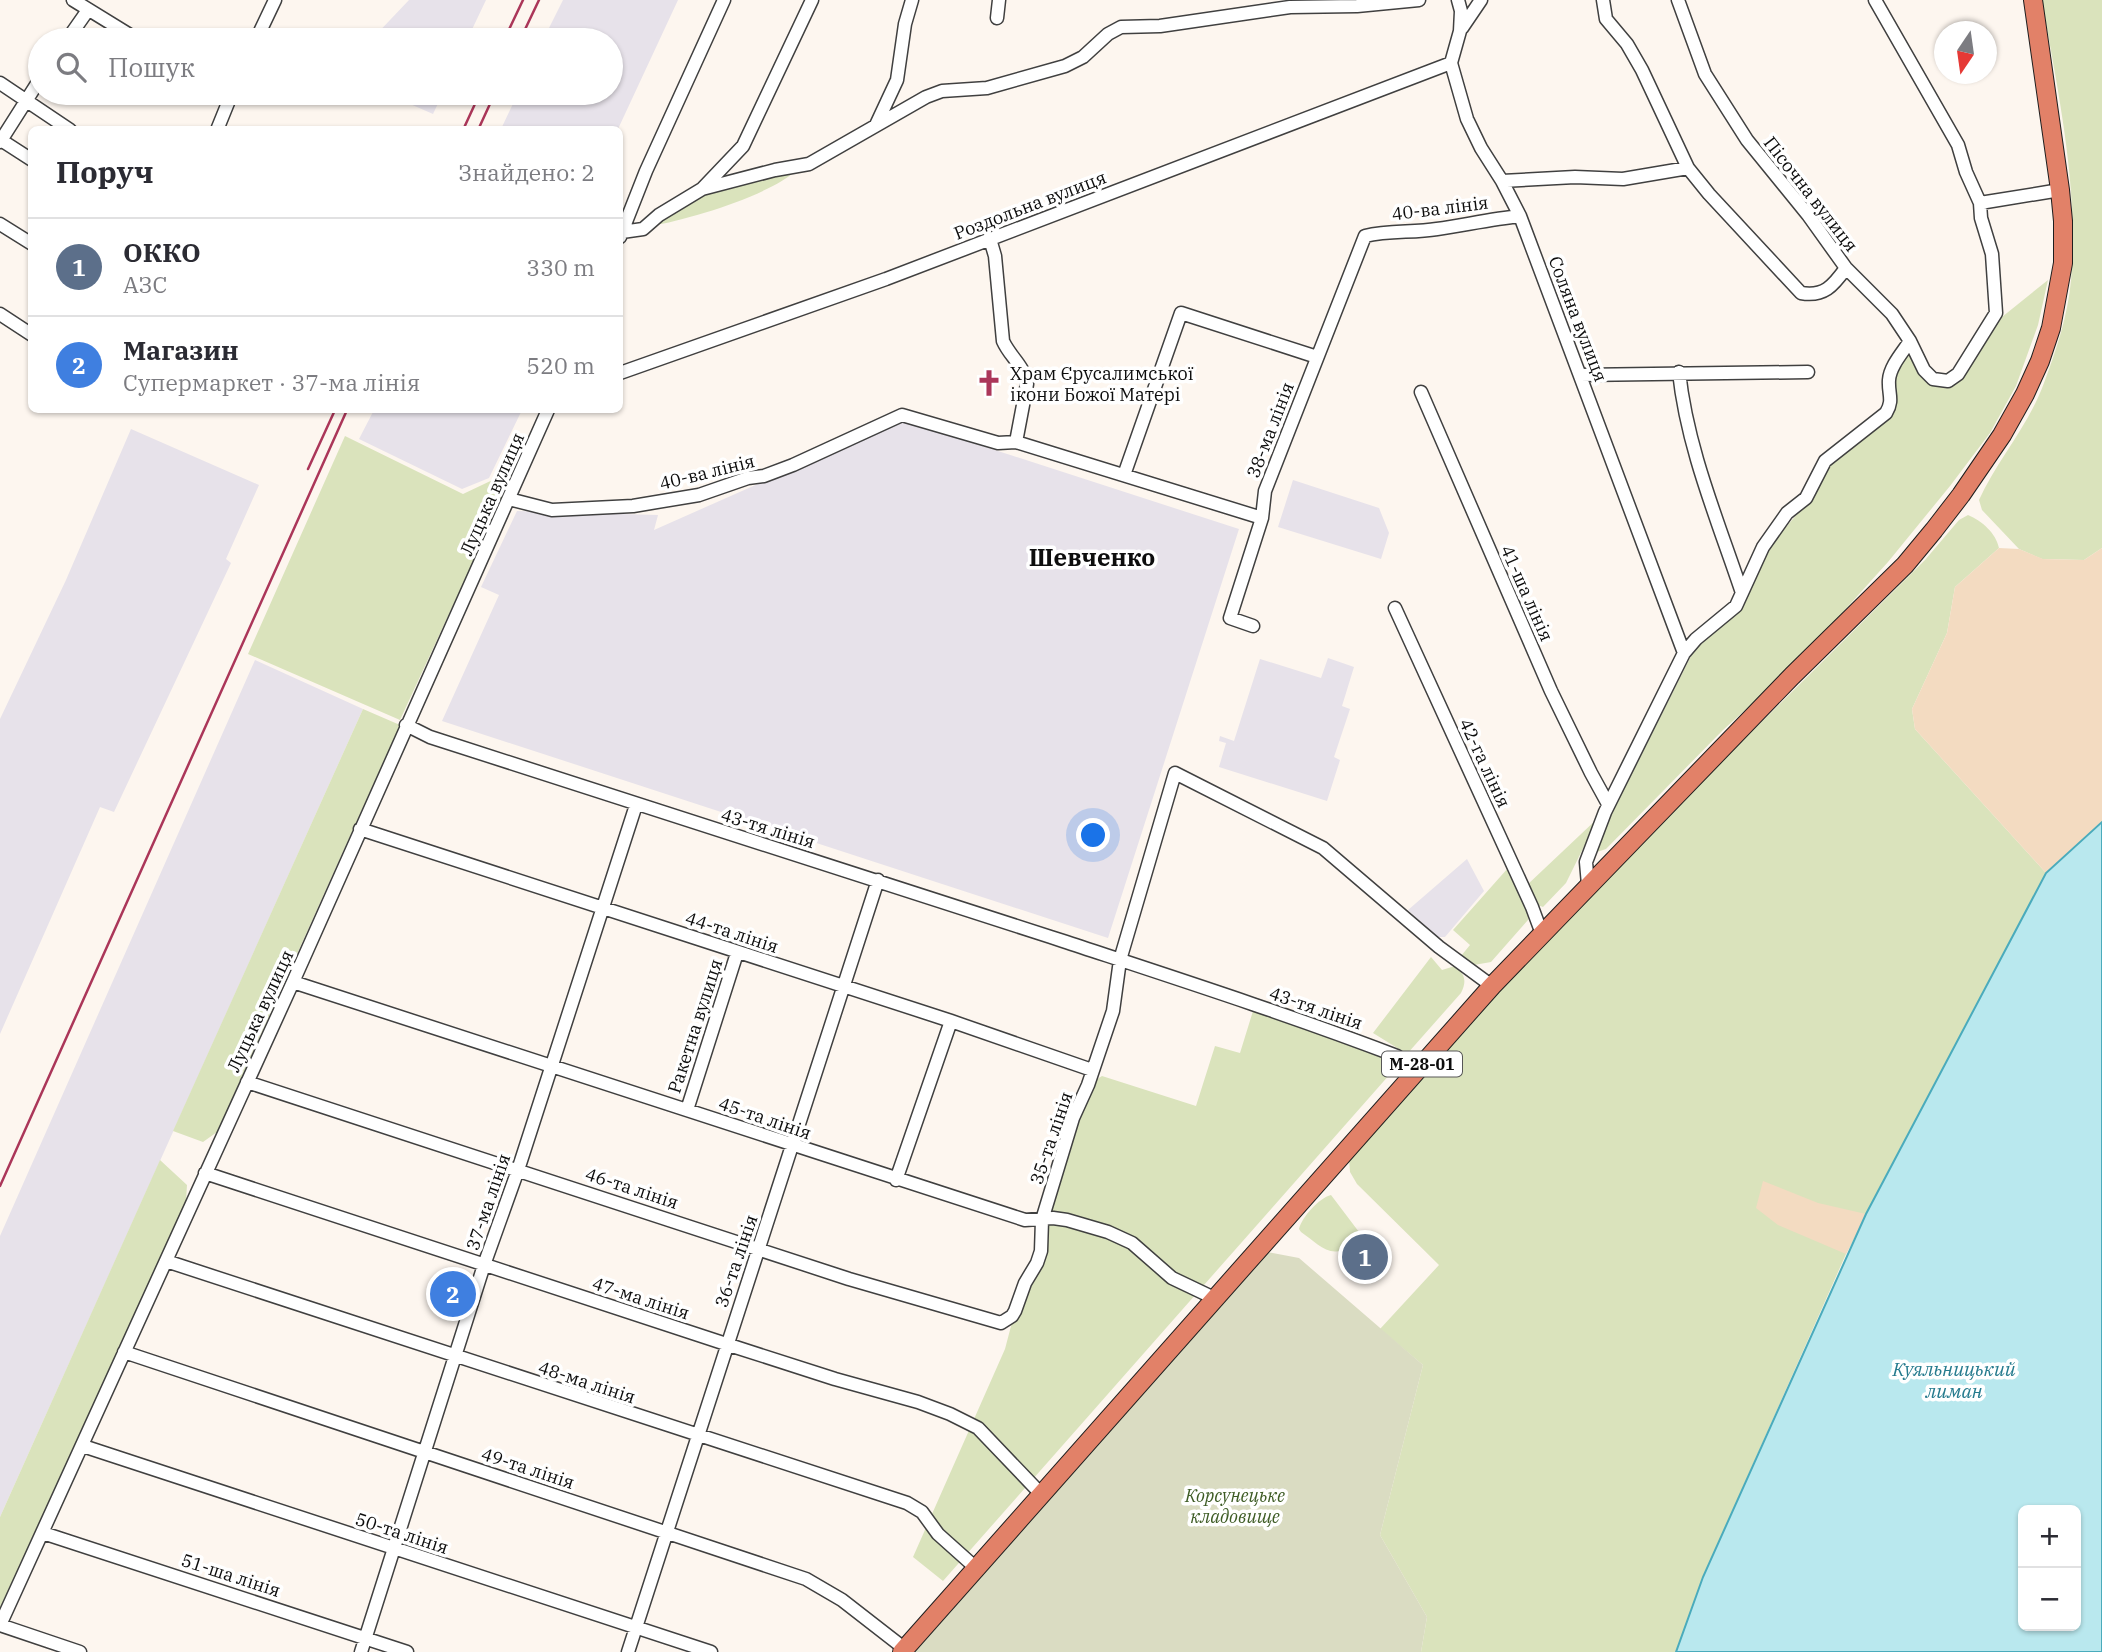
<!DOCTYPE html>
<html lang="uk">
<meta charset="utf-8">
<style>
:root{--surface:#fff;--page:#f7f7f7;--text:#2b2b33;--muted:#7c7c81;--line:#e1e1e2;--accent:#1a73e8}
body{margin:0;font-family:"IBM Plex Serif",serif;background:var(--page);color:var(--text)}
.controls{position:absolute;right:21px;bottom:21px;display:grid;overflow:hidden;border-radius:10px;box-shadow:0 2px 5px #0004}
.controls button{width:63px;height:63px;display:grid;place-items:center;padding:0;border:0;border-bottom:2px solid var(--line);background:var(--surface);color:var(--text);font:35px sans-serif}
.compass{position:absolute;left:1934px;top:21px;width:63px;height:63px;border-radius:50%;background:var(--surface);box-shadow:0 2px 5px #0004;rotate:193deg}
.you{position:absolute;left:1094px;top:836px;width:24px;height:24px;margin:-18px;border:5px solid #fff;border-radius:50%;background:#1a73e8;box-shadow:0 0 0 10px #1a73e833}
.badge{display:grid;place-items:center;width:46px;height:46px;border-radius:50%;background:var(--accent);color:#fff;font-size:23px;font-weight:700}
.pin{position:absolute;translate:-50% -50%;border:4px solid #fff;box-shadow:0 2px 7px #0006}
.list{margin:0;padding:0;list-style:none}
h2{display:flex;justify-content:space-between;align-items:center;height:91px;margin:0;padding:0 28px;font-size:30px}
h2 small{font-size:23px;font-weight:400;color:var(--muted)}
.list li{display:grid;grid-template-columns:46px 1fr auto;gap:21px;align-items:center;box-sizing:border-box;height:98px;padding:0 28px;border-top:2px solid var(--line)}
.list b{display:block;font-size:26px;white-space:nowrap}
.list p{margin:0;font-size:23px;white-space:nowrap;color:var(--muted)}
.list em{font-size:23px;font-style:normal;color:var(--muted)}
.icon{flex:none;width:38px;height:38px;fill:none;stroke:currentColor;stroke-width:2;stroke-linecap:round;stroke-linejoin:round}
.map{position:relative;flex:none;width:2102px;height:1652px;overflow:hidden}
.search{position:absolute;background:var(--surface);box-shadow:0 2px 5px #0004;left:28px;top:28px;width:595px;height:77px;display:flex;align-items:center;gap:18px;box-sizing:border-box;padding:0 24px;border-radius:38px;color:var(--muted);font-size:26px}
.panel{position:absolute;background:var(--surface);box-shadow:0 2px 5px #0004;left:28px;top:126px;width:595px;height:287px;border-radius:10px}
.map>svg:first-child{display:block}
.industrial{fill:#e7e2ea}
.green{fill:#dae3bc}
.sand{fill:#f3dbc1}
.cemetery{fill:#dadcc2}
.water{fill:#b9e8ee;stroke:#4aabbc;stroke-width:2;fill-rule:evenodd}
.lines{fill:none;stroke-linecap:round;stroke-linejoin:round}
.minor-casing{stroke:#404040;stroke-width:15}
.highway-casing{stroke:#1e1e1e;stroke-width:20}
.minor{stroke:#fff;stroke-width:12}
.highway{stroke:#e28168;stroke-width:18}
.rail{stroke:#ab3659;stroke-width:2.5}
.labels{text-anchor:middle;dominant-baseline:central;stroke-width:7;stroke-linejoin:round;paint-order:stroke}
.shield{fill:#fff;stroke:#565656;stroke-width:2}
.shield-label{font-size:16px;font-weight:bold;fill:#0d0d0d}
.street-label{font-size:18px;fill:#0d0d0d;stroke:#fff}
.poi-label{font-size:18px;fill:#0d0d0d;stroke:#fff;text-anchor:start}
.park-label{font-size:18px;font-style:italic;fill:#3e5c25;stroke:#fff}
.water-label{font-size:19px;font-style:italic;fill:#267b8e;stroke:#fff}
.district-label{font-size:24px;font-weight:bold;fill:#0d0d0d;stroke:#fff}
</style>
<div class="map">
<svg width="2102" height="1652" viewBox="0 0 2102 1652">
<rect width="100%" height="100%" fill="#fdf6ef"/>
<path class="industrial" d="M409,0H486L467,40H371Z
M563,0H678L618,129H501L518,93H611V40H543Z
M385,93H443L433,114Z
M374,410H522L489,478L462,489L359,439Z
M902,420L1239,529L1108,938L442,721L499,595L481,587L517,511L658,515L654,530Z
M131,429L259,485L226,559L231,563L114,812L100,807L0,1034V719L66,580Z
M1293,480L1379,508L1389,533L1381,559L1278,527Z
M1328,658L1354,667L1342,706L1350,709L1334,757L1340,760L1327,801L1219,767L1226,743L1219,741L1220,736L1234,741L1260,659L1321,678Z
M255,660L363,709L0,1517V1236Z
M1467,859L1484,891L1445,937H1436L1408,910Z"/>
<path class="green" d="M2042,0H2102V548L2084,560L2042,559L2019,549L1982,510L1979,500C1997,460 2029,425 2044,383C2056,351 2068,315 2071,280C2079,186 2058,93 2042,0Z
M797,170C768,196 690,219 651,226L702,193Z
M2048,280L2038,325L2016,386L1990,433L1950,486L1888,562L1833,623L1755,701L1723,730L1606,849L1597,852L1596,845L1693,652L1744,604L1769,547L1809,500L1828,463L1893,412L1896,398L1894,373L1910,349L1921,374L1957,381L2002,317Z
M345,436L463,494L516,469L400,720L248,654Z
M1968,515C1982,521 1996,533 1999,548L1955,587L1947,633L1912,709L1915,729L2046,873L1846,1254L1703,1577L1676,1652H1421L1427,1617L1380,1535L1423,1365L1380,1329L1439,1265L1357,1184L1350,1172L1349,1159L1502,987L1708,775L1925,560L1959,520Z
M363,709L400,725L217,1132L203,1142L173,1131Z
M1598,818L1566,883L1543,907L1535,904L1526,886Z
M1508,868L1529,908L1528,920L1491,962L1474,965L1461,956L1470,945L1453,930Z
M1431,957L1442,970L1455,966C1465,974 1467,981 1461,993L1407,1054L1373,1033Z
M1253,1011L1379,1055L1398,1065L943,1581L913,1557L1005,1349L1015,1311L1037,1263L1040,1232L1088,1085L1102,1076L1196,1106L1215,1046L1240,1053Z
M160,1160L187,1185L186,1201L0,1608V1517Z
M1331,1195L1359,1232C1357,1238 1354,1240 1349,1245C1332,1262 1316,1242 1301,1232L1299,1229C1302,1217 1319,1198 1331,1195Z"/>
<path class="sand" d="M1999,548L2019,549L2043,559L2084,560L2102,548V822L2046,873L1915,729L1912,709L1947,633L1955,587Z
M1763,1181L1818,1203L1866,1214L1846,1254L1778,1225L1756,1208Z"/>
<path class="cemetery" d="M1267,1252L1299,1258L1423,1365L1380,1535L1427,1617L1421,1652H913Z"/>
<path class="water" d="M2102,822V1652H1676L1703,1577L1866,1214L2046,873ZM2023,1510H2076V1626H2023Z"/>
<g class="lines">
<defs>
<path id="minor" d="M73,0L138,40
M1458,0L1461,11L1460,31L1451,63L1467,119L1481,148L1502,181L1520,216L1684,653
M1603,0L1606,19L1627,44L1642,70L1688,168L1709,194L1801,293C1824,297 1833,286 1846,268
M1678,0L1705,74L1747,140L1808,215L1846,268L1892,314L1910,341L1924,370L1933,379L1948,381L1958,374L1996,313L1992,254L1981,218L1980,203L1966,172L1958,145L1875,0
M997,18L999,0
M1462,28L1481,0
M67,40L88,10
M256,40L275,0
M0,83L70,130
M876,125L897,80L905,24L912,0
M217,130L232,93
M1,140L32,160
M0,142L40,79
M1502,181L1575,177L1623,179L1688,168
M703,188L743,146L812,0
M1980,203L2060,190
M0,224L32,244
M622,232L643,229L659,215L702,189L775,170L809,164L926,97L942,91L987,88L1065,66L1083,57L1108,34L1121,27L1160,26L1290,7L1357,6L1419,0
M620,237L646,171L724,0
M990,239L995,256L1003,341C1010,357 1024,365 1027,384L1016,442
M0,314L32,335
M1679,372C1687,448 1718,521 1742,593
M620,373L886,279L1451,63
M1580,375L1808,372
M1421,392L1551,691L1591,773L1608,804
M1124,475L1181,313L1317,357
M509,499L552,510L633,506L699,495L748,478L764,476L793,465L902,415L998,443L1016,442L1262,518
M1395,608L1532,907L1542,934
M1253,626L1230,618L1262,518L1265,491L1365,236C1389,230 1413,233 1437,229C1465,225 1491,219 1520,216
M406,725L430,737C640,806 852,872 1063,941C1175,978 1287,1014 1397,1056L1416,1070
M360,829L951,1021L1092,1070
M1588,885L1586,862L1605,812L1684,653L1696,639L1736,606L1763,547L1787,513L1806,498L1825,461L1886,413C1894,400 1888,394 1889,380C1890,366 1903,352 1910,341
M293,982L1025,1220L1053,1218L1067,1220L1108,1232L1132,1243L1172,1278L1214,1298
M247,1082L849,1279L1001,1323L1012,1316L1015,1311L1025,1283L1037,1263L1041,1251L1042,1220L1073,1118L1088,1085L1113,1011L1120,960L1175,773L1323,848L1439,947L1492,986
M687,1110L737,953
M205,1173L726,1344L835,1379L918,1402L950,1414L978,1428L1042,1495
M896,1180L951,1021
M166,1261L907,1503L922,1512L938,1534L976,1568
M124,1352L806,1579L842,1600L905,1649
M83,1446L711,1652
M43,1533L407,1652
M80,1652L0,1625L293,982L548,410
M361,1652L484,1265L518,1170L636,805
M628,1652L878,880"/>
<path id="highway" d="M902,1652L1492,986L1792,676L1905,565L1934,530L1961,495L2002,435L2025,394L2040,361L2051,328L2063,263V221L2060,190L2033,0"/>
</defs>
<use href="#minor" class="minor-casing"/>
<use href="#highway" class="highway-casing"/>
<use href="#minor" class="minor"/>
<use href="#highway" class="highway"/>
<path class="rail" d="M504,40L523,0
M520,40L539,0
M463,130L480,93
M478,130L495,93
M308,469L335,410
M0,1186L347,410"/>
</g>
<defs>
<symbol id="church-bare" viewBox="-9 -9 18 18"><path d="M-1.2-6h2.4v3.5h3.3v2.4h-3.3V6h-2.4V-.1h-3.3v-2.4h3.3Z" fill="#ab3659" stroke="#fff" stroke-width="2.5" paint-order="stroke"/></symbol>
</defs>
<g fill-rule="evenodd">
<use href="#church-bare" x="970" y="364" width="38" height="38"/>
</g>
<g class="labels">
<rect class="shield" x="1382" y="1051.5" width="80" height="25" rx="5"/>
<g class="shield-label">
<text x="1422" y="1064">М-28-01</text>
</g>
<g class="street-label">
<text transform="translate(1811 194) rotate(52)">Пісочна вулиця</text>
<text transform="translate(1030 205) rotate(-21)">Роздольна вулиця</text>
<text transform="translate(1440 208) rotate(-7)">40-ва лінія</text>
<text transform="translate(1578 319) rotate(69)">Соляна вулиця</text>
<text transform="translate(1270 430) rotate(-69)">38-ма лінія</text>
<text transform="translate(707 472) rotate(-14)">40-ва лінія</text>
<text transform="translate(492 494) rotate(-66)">Луцька вулиця</text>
<text transform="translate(1527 593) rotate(66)">41-ша лінія</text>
<text transform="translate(1485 763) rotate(65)">42-га лінія</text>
<text transform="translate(768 828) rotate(17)">43-тя лінія</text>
<text transform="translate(732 932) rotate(18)">44-та лінія</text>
<text transform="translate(1316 1008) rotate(19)">43-тя лінія</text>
<text transform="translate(260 1011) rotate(-65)">Луцька вулиця</text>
<text transform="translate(695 1026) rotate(-72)">Ракетна вулиця</text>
<text transform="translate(765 1118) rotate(19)">45-та лінія</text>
<text transform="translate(1051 1138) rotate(-71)">35-та лінія</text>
<text transform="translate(632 1188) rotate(18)">46-та лінія</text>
<text transform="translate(488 1202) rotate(-71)">37-ма лінія</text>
<text transform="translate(736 1261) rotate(-71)">36-та лінія</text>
<text transform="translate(641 1298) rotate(18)">47-ма лінія</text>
<text transform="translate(587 1382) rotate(18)">48-ма лінія</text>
<text transform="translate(528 1468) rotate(18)">49-та лінія</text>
<text transform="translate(402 1533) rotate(18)">50-та лінія</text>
<text transform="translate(231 1575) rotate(18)">51-ша лінія</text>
</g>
<g class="poi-label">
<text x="1010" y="373">Храм Єрусалимської<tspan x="1010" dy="21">ікони Божої Матері</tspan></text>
</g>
<g class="park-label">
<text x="1235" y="1495">Корсунецьке<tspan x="1235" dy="21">кладовище</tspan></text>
</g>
<g class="water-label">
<text x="1954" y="1369">Куяльницький<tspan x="1954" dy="22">лиман</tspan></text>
</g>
<g class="district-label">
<text x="1092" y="557">Шевченко</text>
</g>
</g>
</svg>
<div class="controls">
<button>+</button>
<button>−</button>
</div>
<svg class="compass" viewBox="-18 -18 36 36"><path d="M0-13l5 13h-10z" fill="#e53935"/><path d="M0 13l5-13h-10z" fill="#7c7c81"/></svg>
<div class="you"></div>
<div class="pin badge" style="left:1365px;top:1257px;background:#5c6f8a">1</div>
<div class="pin badge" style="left:453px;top:1294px;background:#3f7fe0">2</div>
<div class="search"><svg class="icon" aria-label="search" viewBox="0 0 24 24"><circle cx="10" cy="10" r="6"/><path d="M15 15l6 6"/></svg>Пошук</div>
<section class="panel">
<h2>Поруч<small>Знайдено: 2</small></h2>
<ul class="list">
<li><span class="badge" style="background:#5c6f8a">1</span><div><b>ОККО</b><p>АЗС</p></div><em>330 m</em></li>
<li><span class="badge" style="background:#3f7fe0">2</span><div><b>Магазин</b><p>Супермаркет · 37-ма лінія</p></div><em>520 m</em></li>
</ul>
</section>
</div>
